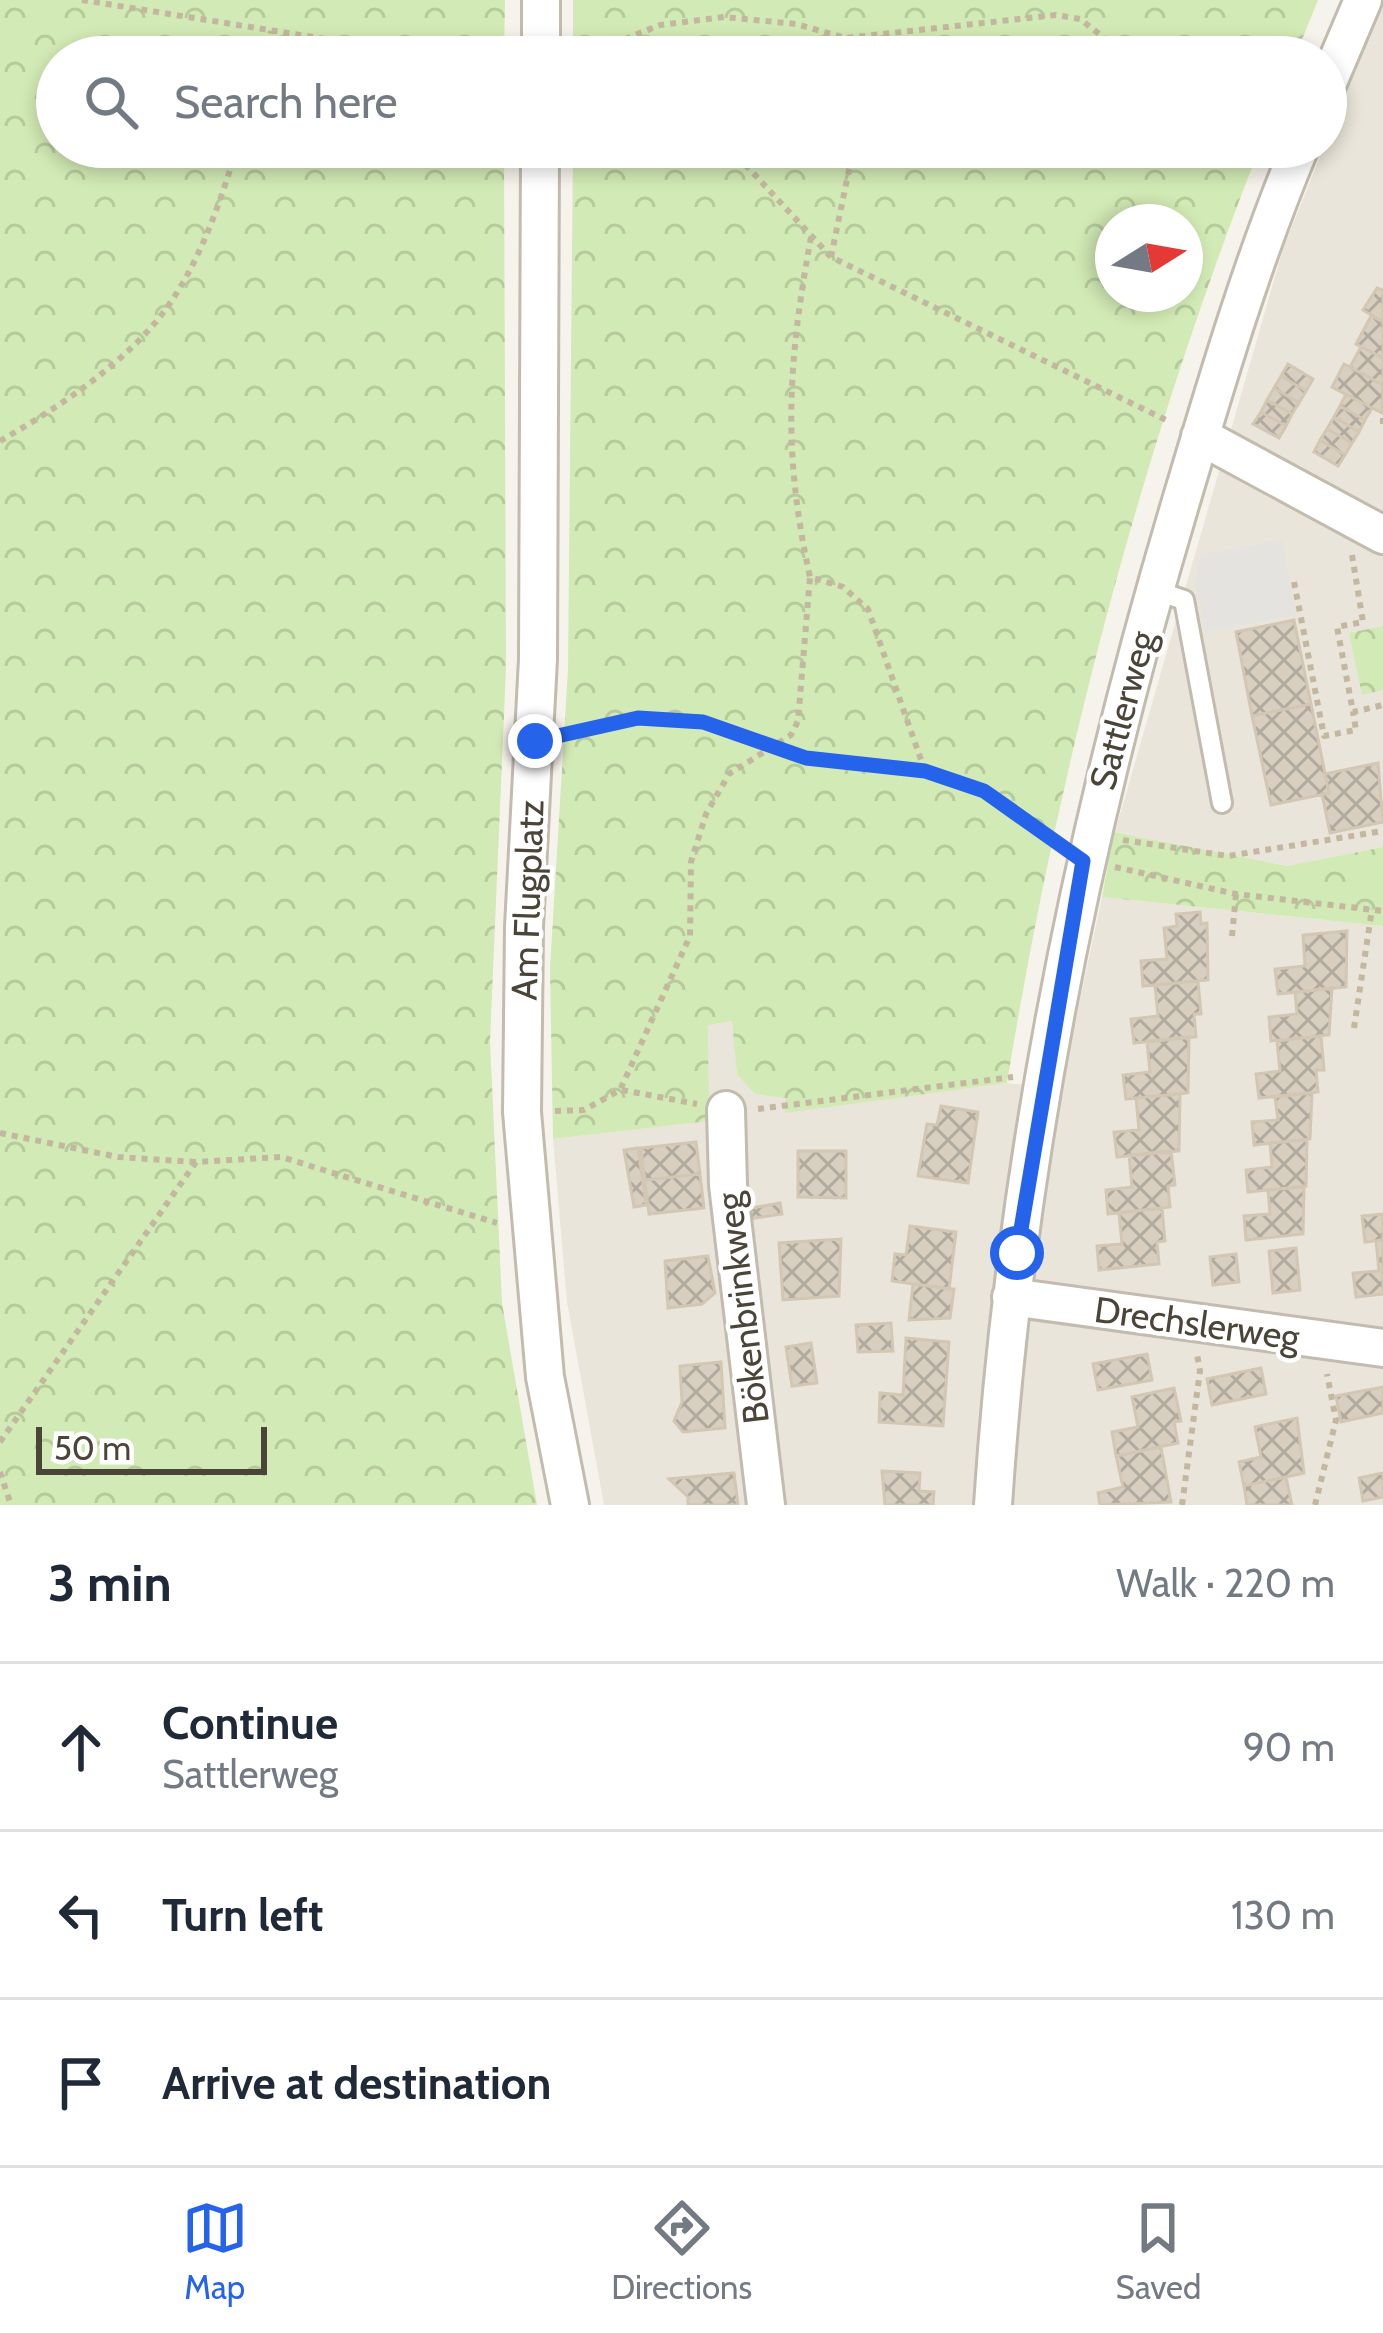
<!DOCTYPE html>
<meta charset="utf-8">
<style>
:root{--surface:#fff;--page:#f2f2f3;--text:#1f2937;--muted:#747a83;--line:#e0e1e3;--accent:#2563eb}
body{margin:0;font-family:Cabin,sans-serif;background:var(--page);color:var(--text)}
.compass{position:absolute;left:1095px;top:204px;width:108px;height:108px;border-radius:50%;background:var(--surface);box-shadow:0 6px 18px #0003;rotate:79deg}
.scale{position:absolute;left:36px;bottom:30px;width:231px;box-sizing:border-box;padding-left:12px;border:6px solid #4b4439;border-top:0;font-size:33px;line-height:42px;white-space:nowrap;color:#4b4439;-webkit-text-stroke:9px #fff;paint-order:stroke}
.stop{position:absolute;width:36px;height:36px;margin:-27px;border:9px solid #2563eb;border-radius:50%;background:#fff}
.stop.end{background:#2563eb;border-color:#fff;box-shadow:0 3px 12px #0008}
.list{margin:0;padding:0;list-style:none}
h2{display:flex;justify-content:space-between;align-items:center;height:156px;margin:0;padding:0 48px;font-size:51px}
h2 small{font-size:39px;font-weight:400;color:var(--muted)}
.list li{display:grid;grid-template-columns:78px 1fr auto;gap:36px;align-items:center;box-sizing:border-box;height:168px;padding:0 48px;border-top:3px solid var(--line)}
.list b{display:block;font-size:45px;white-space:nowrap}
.list p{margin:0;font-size:39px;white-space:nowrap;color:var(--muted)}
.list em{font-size:39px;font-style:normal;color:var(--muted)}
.icon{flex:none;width:66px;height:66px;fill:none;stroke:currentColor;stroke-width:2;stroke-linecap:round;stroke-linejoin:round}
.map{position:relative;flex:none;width:1383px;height:1505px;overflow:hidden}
.search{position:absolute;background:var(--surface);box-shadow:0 6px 18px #0003;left:36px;right:36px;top:36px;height:132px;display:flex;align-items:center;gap:30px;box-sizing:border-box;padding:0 42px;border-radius:66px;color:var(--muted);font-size:45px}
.sheet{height:660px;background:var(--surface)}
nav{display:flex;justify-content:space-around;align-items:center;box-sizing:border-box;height:168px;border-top:3px solid var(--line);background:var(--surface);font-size:33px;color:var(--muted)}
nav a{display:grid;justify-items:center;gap:6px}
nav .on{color:var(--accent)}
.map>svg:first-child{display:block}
.residential{fill:#eae5da}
.forest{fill:url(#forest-crowns);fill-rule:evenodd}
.parking{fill:#e5e3e0}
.building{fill:url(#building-cross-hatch);stroke:#d3c7b4;stroke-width:3}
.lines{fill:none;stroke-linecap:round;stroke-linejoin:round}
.service-casing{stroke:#c2bbae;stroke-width:24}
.minor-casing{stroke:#c2bbae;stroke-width:42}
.path{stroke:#c4b79f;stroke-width:6;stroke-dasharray:6 6;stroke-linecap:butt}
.service{stroke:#fff;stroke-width:18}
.minor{stroke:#fff;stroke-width:36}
.route{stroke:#2563eb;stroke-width:15}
.labels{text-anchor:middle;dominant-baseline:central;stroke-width:9;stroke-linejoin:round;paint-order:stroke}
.street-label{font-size:36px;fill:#4b4439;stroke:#fff}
</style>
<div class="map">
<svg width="1383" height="1505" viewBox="0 0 1383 1505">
<defs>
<pattern id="forest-crowns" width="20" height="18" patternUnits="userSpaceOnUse" patternTransform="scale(3)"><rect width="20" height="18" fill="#d2eab5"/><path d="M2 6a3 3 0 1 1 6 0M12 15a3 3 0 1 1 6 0" fill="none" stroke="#b6ca9c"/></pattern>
<pattern id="building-cross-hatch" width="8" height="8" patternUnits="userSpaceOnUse" patternTransform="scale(3)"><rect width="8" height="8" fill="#d8cfc1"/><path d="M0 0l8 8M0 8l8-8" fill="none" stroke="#b1aa9e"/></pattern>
</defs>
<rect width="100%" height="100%" fill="#f6f3ec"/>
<path class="residential" d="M1383,0V847L1289,866L1115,832L1283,249Z
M1102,897L1383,926V1505H604L567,1302L553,1139L708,1121V1024L733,1021L737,1075L755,1094L786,1097L785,1112L1007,1083L1061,1089Z"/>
<path class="forest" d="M0,0H505L504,57H57V147H504L506,668L490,1041L502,1303L537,1505H0Z
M573,0H1318L1295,57H573Z
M573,147H1260C1142,447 1059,764 1007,1083L785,1113V1098L755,1094L737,1075L732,1021L708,1025L709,1121L553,1139L550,968L568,669ZM1113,222H1185V294H1113Z
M1383,626V690L1362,695L1349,633Z
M1114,832L1288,866L1383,847V926L1102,897Z"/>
<path class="parking" d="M1282,540L1296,615L1205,632L1195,579L1201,555Z"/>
<path class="building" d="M1377,288L1383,290V322L1363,310Z
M1371,316L1383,322V358L1356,344Z
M1361,347L1383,358V385L1350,367Z
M1288,364L1313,379L1306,391L1281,376Z
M1344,364L1383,385L1382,413L1332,387Z
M1281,376L1306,391L1299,403L1274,388Z
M1274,388L1299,403L1292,414L1267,400Z
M1346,394L1372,408L1365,420L1340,406Z
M1267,400L1292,414L1286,426L1261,412Z
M1340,406L1365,420L1359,432L1334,417Z
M1261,412L1286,426L1279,438L1253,424Z
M1334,417L1359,432L1352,443L1327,429Z
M1327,429L1352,443L1345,455L1320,440Z
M1320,440L1345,455L1338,466L1314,452Z
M1294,620L1311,704L1252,716L1236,632Z
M1311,704L1329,793L1271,805L1252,716Z
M1378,763L1383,822L1330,833L1322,794L1329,793L1325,774Z
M1200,912L1201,924L1207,923L1208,980L1143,986L1141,961L1167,959L1164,928L1177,926L1176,914Z
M1347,931L1346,987L1278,994L1275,969L1305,966L1303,935Z
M1198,981L1201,1014H1194L1196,1037L1134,1043L1131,1019L1158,1016L1155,985Z
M1332,988L1329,1035L1271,1041L1269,1017L1297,1014L1295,992Z
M1321,1036L1324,1070H1316L1318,1092L1259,1098L1256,1074L1280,1071L1277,1041Z
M1189,1037L1188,1093L1126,1099L1123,1075L1150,1072L1147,1041Z
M1312,1093L1310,1139L1254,1145L1252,1122L1278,1120L1275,1097Z
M1180,1094L1179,1151L1117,1157L1114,1132L1139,1130L1136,1098Z
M941,1106L978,1112L968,1183L918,1176L927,1124L937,1125Z
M1307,1140L1306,1186L1248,1192L1246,1170L1272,1167L1270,1143Z
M696,1142L700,1174L645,1180L641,1148Z
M638,1148L646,1205L634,1207L624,1150Z
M798,1151H846V1198L798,1197Z
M1171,1151L1175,1185L1168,1186L1170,1207L1108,1214L1106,1190L1132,1187L1129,1155Z
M700,1174L704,1208L649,1214L645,1180Z
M1304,1187L1303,1234L1246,1240L1244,1216L1270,1214L1268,1190Z
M780,1203L782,1214L748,1219L746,1209Z
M1162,1208L1165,1241L1157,1242L1159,1264L1099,1270L1097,1246L1122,1244L1119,1213Z
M1383,1214V1240L1365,1242L1362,1216Z
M910,1226L956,1232L949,1289L892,1281L895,1254L906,1255Z
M841,1239L839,1296L783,1300L779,1243Z
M1383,1240V1294L1356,1297L1353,1273L1379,1271L1376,1241Z
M1296,1248L1300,1290L1273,1293L1269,1251Z
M1236,1254L1239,1282L1213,1285L1210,1257Z
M708,1256L715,1293L702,1304L668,1308L665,1261Z
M913,1284L954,1289L950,1318L909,1320Z
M891,1323L893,1351L858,1352L856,1325Z
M906,1338L949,1342L943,1426L879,1422L880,1393L903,1395Z
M811,1343L817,1383L792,1386L786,1347Z
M1147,1354L1152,1380L1098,1390L1093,1364Z
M721,1362L725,1428L683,1432L674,1421L682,1402L680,1366Z
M1261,1368L1266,1394L1212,1405L1207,1379Z
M1383,1387V1413L1341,1422L1336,1396Z
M1174,1388L1181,1421L1174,1422L1178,1443L1116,1456L1112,1432L1138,1427L1132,1397Z
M1297,1418L1304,1473L1244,1486L1239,1462L1261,1457L1255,1427Z
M1161,1447L1171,1502L1100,1505L1098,1493L1123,1487L1116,1456Z
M882,1471L920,1473L919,1491L934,1492L933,1505H885Z
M734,1473L738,1505H688V1497L669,1479Z
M1383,1473V1497L1363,1501L1359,1478Z
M1286,1477L1292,1505H1247L1244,1486Z"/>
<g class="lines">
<defs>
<path id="service" d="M1154,590L1184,600L1222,803"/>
<path id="minor" d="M541,57V0
M1326,87L1363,0
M540,147L538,659L524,927L522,1112L545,1377L570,1505
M1200,436L1383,535
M726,1110L728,1185L766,1505
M1011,1297L1383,1348
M993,1505C1015,1166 1082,833 1179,508C1215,387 1251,264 1300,147"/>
</defs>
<use href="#service" class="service-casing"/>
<use href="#minor" class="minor-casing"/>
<path class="path" d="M82,0L438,57
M264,57L271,31
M609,57L625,39L660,25L724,17L796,24L846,38L1056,15L1080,19L1129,57
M729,147L831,257L1170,422
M811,237C788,362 782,451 810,577L843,587L868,609L925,771
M831,257L851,160
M1380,421H1383
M0,441C54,410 114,371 155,323C196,274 219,207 237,147
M1352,555L1363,622L1337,627L1353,712L1383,705
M1294,582L1324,736L1356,730L1353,712
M567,733L638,718L703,722L806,758L925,771L984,791L1059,844
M1123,840L1228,856L1383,831
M1115,867L1236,894L1383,911
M1232,936L1236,894
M1354,1028L1372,909
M622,1090L697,1104
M758,1109L1013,1077
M555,1111L584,1110L620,1090L690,936L691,862L706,814L729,774L791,735L798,721L810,577
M0,1133L118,1157L196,1162
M0,1442L196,1162L281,1157L497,1223
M0,1472L11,1505
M1182,1505L1200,1371L1197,1354
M1315,1505L1336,1420L1327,1374"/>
<use href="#service" class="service"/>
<use href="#minor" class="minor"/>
</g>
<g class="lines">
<path class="route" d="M535,741L638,718L703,722L806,758L925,771L984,791L1083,861L1017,1253"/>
</g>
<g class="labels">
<g class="street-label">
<text transform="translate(1122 710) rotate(-75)">Sattlerweg</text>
<text transform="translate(527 900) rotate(-88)">Am Flugplatz</text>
<text transform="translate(742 1308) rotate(-97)">Bökenbrinkweg</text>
<text transform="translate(1197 1323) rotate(8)">Drechslerweg</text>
</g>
</g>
</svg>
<svg class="compass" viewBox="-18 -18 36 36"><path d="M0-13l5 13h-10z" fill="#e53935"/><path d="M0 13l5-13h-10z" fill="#747a83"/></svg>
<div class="scale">50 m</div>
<div class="stop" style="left:1017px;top:1253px"></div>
<div class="stop end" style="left:535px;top:741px"></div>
<div class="search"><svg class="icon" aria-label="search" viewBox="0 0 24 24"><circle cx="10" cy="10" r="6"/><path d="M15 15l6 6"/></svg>Search here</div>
</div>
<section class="sheet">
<h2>3 min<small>Walk · 220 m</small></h2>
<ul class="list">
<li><svg class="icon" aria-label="ahead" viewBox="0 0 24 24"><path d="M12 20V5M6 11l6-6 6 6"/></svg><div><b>Continue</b><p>Sattlerweg</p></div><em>90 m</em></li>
<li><svg class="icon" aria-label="left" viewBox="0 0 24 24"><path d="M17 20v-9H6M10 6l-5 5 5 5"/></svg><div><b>Turn left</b></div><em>130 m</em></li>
<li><svg class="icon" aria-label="arrive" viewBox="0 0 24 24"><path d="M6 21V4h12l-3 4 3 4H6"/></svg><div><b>Arrive at destination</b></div></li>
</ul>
</section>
<nav>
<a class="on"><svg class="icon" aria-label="map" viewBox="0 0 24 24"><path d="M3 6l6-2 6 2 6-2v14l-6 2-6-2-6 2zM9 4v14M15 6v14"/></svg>Map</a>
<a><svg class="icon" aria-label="directions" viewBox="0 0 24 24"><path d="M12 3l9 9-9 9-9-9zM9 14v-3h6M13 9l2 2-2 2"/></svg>Directions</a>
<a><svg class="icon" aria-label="saved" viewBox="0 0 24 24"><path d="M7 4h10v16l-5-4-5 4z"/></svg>Saved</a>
</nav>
